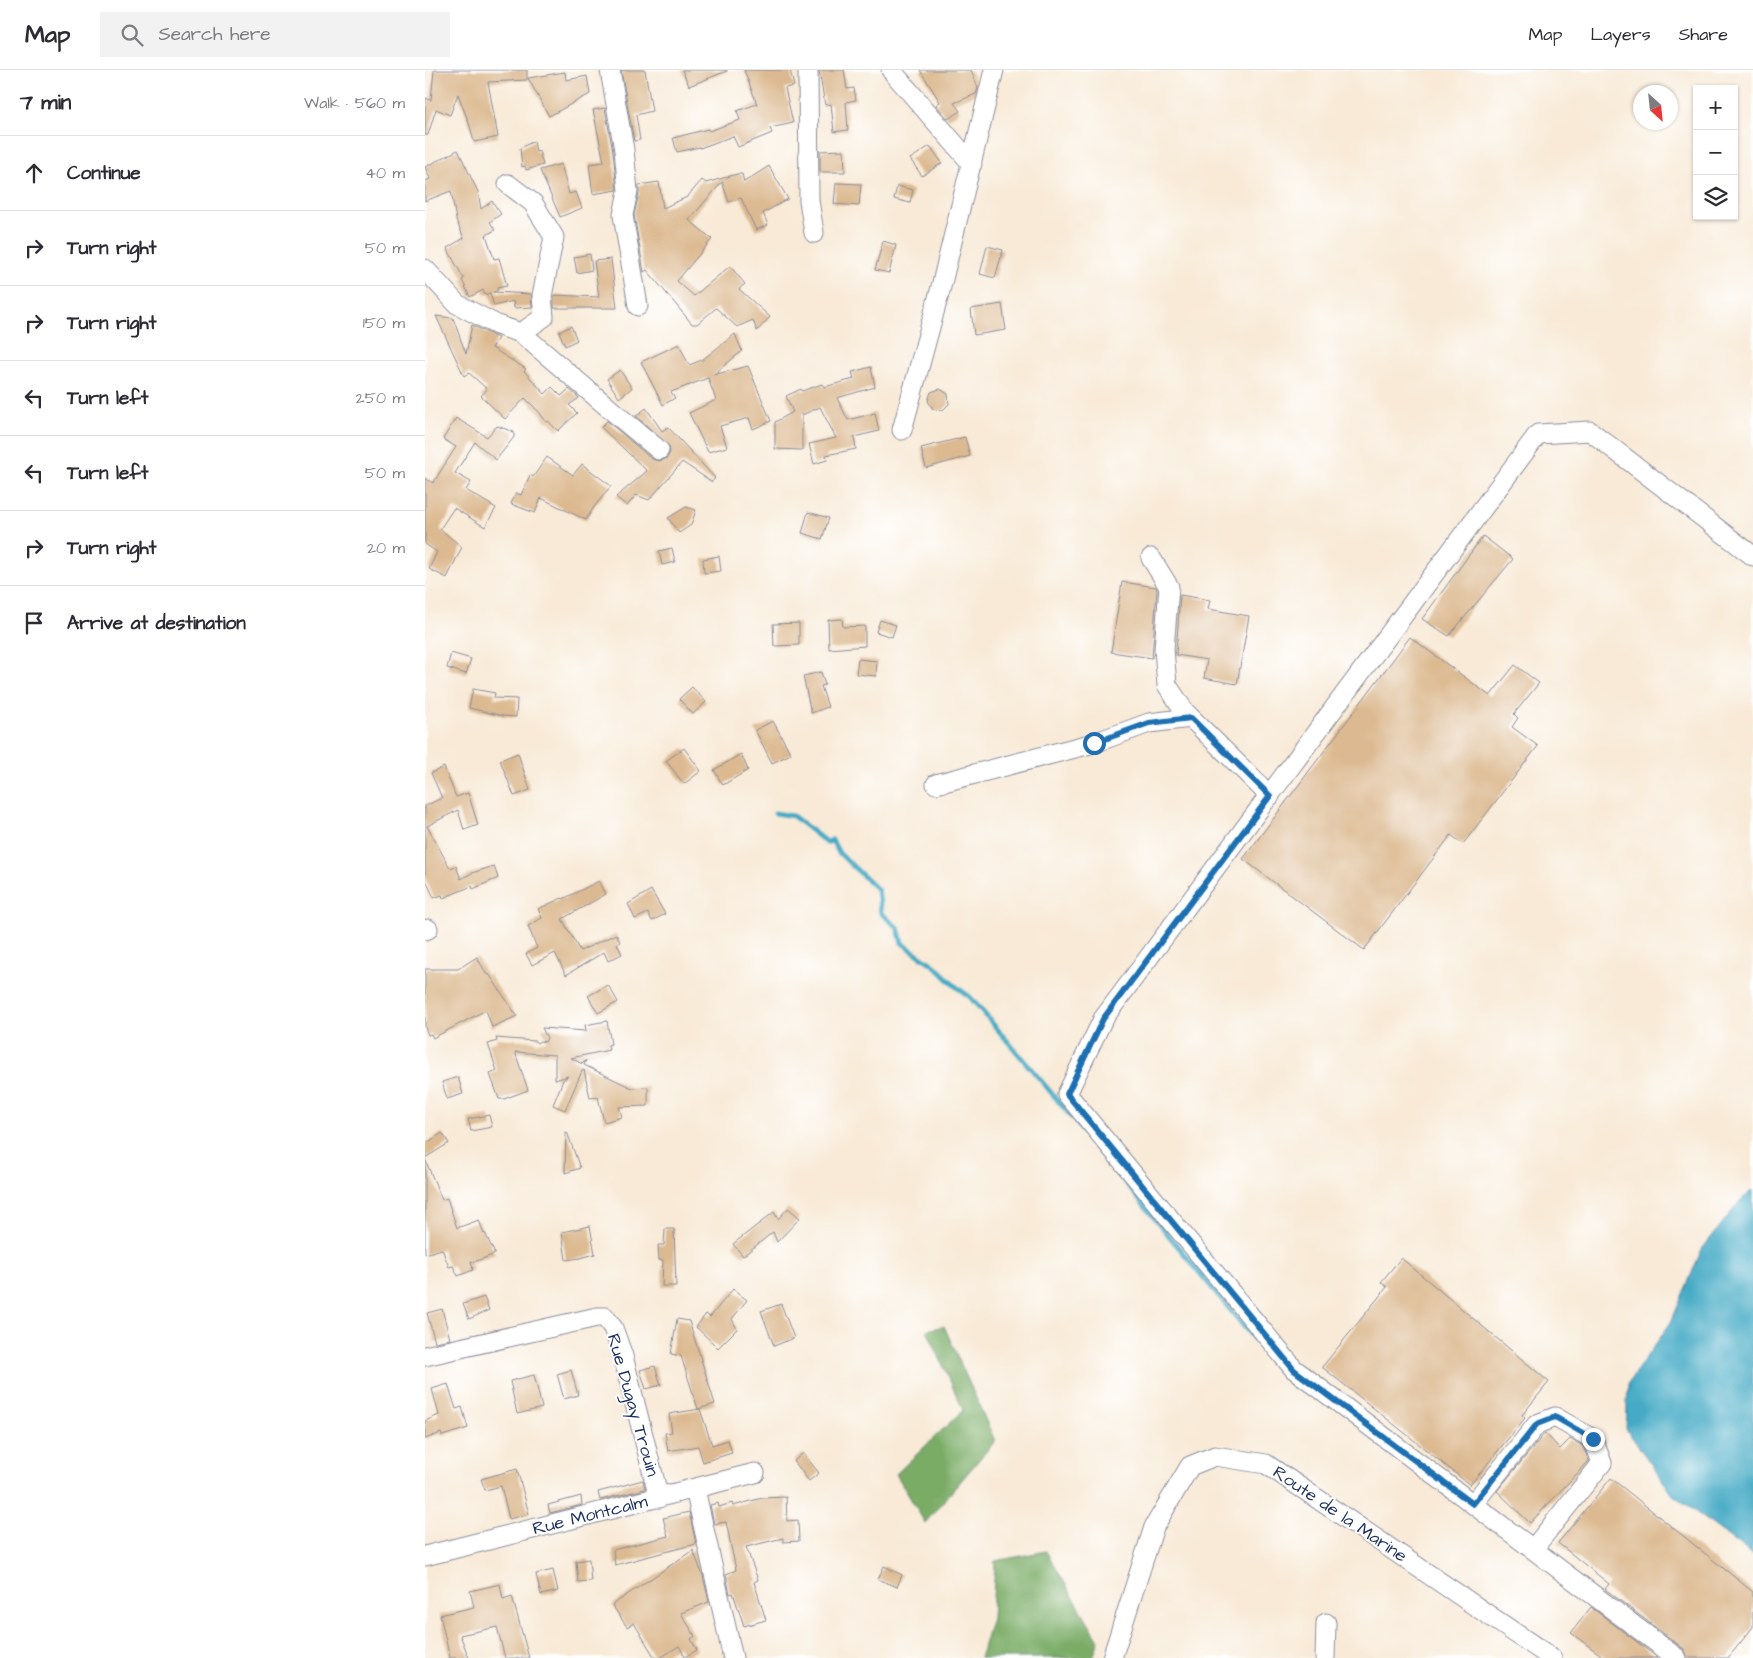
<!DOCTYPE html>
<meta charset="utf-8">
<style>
:root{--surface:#fff;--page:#f2f2f3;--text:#2b2b33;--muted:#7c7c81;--line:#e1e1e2}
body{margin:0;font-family:"Architects Daughter",sans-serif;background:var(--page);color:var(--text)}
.controls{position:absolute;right:15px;top:15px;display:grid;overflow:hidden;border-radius:0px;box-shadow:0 1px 4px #0004}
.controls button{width:45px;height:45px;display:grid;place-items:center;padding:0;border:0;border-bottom:1px solid var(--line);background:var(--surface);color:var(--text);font:25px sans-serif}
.compass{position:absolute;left:1208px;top:15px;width:45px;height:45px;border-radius:50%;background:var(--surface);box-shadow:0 1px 4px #0004;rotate:153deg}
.stop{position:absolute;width:15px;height:15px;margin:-11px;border:4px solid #1f6fb2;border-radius:50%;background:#fff}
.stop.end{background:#1f6fb2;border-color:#fff;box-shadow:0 1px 5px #0008}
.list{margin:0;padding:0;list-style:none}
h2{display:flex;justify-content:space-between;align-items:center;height:65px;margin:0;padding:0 20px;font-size:21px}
h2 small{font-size:16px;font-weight:400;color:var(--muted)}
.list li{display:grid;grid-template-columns:32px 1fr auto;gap:15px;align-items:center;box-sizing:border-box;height:75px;padding:0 20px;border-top:1px solid var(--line)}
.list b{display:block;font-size:19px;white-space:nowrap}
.list em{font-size:16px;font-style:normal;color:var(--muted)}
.icon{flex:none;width:28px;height:28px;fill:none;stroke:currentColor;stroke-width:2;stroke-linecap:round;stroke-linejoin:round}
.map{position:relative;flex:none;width:1328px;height:1588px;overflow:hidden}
header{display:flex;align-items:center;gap:30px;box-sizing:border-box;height:70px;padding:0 25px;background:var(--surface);border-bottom:1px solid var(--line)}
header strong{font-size:24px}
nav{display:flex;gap:28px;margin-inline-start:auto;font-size:18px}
.search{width:350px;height:45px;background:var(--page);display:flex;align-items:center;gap:12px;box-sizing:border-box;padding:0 18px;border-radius:0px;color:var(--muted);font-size:19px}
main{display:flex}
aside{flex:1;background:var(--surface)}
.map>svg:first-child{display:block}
.forest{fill:#7aac66;stroke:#4a6e62}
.water{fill:#45aac5;stroke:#306c92}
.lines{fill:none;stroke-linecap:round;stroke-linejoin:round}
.stream{stroke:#45aac5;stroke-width:5}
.building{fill:#dcb990}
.minor-casing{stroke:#8a8c9a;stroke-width:21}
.minor{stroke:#fff;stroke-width:19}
.route{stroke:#1f6fb2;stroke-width:6}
.labels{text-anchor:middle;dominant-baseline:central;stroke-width:4;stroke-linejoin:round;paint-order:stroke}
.street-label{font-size:18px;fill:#1b2f5e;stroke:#fff}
</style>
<header>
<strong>Map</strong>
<div class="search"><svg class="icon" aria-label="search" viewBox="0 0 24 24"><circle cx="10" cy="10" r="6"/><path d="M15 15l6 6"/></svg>Search here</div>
<nav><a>Map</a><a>Layers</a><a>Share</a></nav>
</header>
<main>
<aside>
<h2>7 min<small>Walk · 560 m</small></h2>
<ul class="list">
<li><svg class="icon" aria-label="ahead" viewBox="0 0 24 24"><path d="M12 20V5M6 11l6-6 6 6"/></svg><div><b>Continue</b></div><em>40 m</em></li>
<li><svg class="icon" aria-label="right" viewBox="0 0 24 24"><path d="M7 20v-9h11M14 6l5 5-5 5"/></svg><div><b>Turn right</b></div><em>50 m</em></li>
<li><svg class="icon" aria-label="right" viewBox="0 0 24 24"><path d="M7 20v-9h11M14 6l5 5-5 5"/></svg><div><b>Turn right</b></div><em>150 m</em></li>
<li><svg class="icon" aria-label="left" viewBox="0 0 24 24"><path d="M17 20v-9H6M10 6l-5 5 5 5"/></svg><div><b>Turn left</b></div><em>250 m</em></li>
<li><svg class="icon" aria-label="left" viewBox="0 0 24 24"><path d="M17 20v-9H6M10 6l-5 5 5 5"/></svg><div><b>Turn left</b></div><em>50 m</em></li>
<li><svg class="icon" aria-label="right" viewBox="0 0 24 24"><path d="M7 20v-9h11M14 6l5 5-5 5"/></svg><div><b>Turn right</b></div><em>20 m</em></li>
<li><svg class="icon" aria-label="arrive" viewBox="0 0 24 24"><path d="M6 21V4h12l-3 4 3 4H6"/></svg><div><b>Arrive at destination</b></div></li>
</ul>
</aside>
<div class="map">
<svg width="1328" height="1588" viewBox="0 0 1328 1588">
<rect width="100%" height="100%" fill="#fff"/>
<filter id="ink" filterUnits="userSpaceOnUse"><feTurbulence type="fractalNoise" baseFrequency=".02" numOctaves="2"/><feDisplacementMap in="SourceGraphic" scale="10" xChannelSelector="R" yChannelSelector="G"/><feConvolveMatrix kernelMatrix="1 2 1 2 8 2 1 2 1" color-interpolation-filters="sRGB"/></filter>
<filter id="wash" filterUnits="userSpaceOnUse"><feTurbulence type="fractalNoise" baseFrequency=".0096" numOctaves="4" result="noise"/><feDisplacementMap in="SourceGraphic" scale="20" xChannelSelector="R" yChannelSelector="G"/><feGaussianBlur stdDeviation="1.12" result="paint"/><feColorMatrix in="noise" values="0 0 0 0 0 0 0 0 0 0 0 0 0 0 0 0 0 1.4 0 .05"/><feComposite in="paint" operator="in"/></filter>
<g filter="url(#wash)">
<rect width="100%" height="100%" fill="#f8ead7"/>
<path class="forest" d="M519,1256L570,1371L500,1453L471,1404L538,1340L502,1260Z
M621,1481L674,1570L668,1588H555L567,1548L570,1491Z"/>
<path class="water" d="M1328,1120V1485L1248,1425L1201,1359L1203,1313L1246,1252L1277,1179L1315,1131Z"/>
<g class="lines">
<path class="stream" d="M350,743L368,746L402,773L407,770L414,783L453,820L456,843L473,858L477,873L510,896L529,915L545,927L619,1014L868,1316"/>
</g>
<g id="blocks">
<path class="building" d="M9,0H102V10L63,12L73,67L49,72L45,56L33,24L25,45L11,39L3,65H0V28L6,30Z
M196,0H220L227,41L211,45L215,70L209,71Z
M257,0H302V1L264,16Z
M319,0H365L369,16L360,18L368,53L345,58L347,63L313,77L308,66L275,78V77L252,82L248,68L283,59L284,61L315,50L312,41L332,34Z
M394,0H419L422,19L429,18L431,30L421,32L423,60L409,62L406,34L400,35Z
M495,0H546L553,18L551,24L529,33L535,41L523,49L511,35L515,32Z
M140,2L141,10L162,6L165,24L124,46L103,8Z
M180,38L188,82L192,120L168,124L164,94L179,92L168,40Z
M109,71L111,82L114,81L118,95L101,100L100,96L97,97L95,78Z
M505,76L517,93L497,106L485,89Z
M33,80L53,122L56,139L67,131L76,144L65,152L70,160L61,165L69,189L74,188L82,216L72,218L73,220L68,222L106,224L107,237L89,238L88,231L69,236L65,223L60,225L58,220L45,227L37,210L39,209L22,178L39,168L31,150L26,121L0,131V111L5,109L0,97Z
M419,80L420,102H395V81Z
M136,94L144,124L151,122L157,138L135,147L115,100Z
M344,96L363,129L338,143L343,155L331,160L316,128L304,132L297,112L264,150L287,169L252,211L269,226L305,196L320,214L314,219L345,247L332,261L328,250L312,257L291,238L272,254H267L222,200L219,202L209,145L214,123V115L234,112L238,138L262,127L277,110L281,113L312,104H317L319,112Z
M411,113L436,114L434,136L409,134Z
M472,116L488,120L485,133L469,129Z
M458,171L471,175L464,203L450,200Z
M562,176L578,180L570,208L555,204Z
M165,184L167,200L152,203L149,187Z
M186,189L192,238H129V225L174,227L169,191Z
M577,234L581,260L549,265L546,239Z
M11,246L28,248L41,284L47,255L73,268L67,278L101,299L99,301L120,324L127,317L136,326L144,319L151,325L154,328L144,335L152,343L133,361L123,351L121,352L115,343L100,328L80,349L56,326L62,319L44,303L39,306Z
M146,256L152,270L140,276L134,262Z
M310,264L317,281L288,305L323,296L346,351L328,359L324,348L295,356L302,377L283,382L264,343L291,330L283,308L246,322L250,328L238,335L216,292L254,274L264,295L277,290Z
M446,297L450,317L412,328L423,350L450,343L454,361L429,367L431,379L401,385L402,390L389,394L384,374L411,368L395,337L377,345V380L350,379V352L368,342L361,326L376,319L377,321L397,314L399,317L429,309L427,302Z
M195,300L207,318L194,328L182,309Z
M515,319L523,324L524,334L518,340L508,339L503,331L506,322Z
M221,338L237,361L243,357L290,408L287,412L257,392L224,430L211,425L202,436L191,427L222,401L176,357L182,351L227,389L233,391L238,390L242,388L245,382L244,376L211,346Z
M31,348L62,367L72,356L89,362V367L71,390L50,372L30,403L46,412L41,420L71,438L60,457L29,438L15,459L37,477L22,508L4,499L12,482L0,474V408L8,413L31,377L18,369Z
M540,367L545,386L501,398L496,378Z
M122,387L148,405L157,394L186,416L169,437L161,450L116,428L110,443L86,434L91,423L96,425L105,405L108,407Z
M261,437L271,440L266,455L254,463L243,448Z
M383,442L404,448L397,469L377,463Z
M1058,466L1088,489L1024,566L997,549Z
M247,478L250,492L237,495L234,481Z
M294,486L296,501L279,503L278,489Z
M697,512L731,517L732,520L727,588L686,582Z
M755,525L785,530L783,539L824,546L812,614L779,608L782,590L751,585Z
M417,549L418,557L440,556V576L404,579L403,550Z
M455,550L471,555L467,567L451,562Z
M374,553V575L349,576L348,554Z
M985,567L1065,626L1090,595L1114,613L1089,644L1093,648L1087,657L1113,676L1038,774L1026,765L939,880L818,789Z
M26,583L46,589L41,604L22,598Z
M433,589L452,591L451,606L431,604Z
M396,602L400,615L396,616L403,637L386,643L378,606Z
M267,617L281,632L268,644L254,629Z
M48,619L70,623L69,628L92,629L91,647L78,646L44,638Z
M348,651L366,684L347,693L330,660Z
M259,678L276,701L259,714L241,691Z
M93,683L105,720L89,726L75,690Z
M316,684L323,700L298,715L289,700Z
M19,697L31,727L43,723L53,755L39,760L33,740L2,756L25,798L31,796L36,809L47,803L69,796L73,808L48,819L47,816L18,828L17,825L9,828L0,808V736L17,728L6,703Z
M174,811L181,824L137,849L155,881L191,864L195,872L192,874L197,884L183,891L179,882L141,905L130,883L107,895L101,884L112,878L103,856L117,848L113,839L137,828L138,829Z
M226,820L240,844L227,851L223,843L210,849L203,834Z
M52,887L62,905L64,904L92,946L67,957L61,940L8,968L6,964L3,965L0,957V899H33Z
M183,915L193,932L173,943L163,926Z
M182,951L186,974L183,975L184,980L146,988L157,994L161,990L159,995L207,1018L223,1017V1036L194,1037L197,1047L179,1052L173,1027L165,1028L159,1000L157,1001L140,1040L128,1035L138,1010L143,1006L130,1010V985L90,982L103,1020L79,1029H74L65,1004L72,1001L63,974L72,971L71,968L110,971L112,973L115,971L120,972L122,968L117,958L161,961L160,955Z
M33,1007L38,1024L22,1029L17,1012Z
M64,1045L67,1057L46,1061L43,1049Z
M141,1062H142L155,1098L140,1103Z
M17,1063L24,1073L0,1088V1074Z
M0,1089L17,1130L22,1128L32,1158L54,1150L59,1164L60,1163L70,1184L49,1192L46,1191L48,1200L33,1206L28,1196L24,1197L17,1179L0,1184Z
M363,1138L375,1148L352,1172L348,1162L318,1186L308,1174L349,1142L353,1149Z
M165,1156L170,1184L155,1188L141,1190L137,1162Z
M240,1159H249L251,1216H237L238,1190H234L233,1175H239Z
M976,1188L1124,1312L1097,1345L1100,1348L1045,1415L897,1297L962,1217L956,1212Z
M308,1219L322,1230L307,1249L312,1259L293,1278L271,1257L281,1244L285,1247Z
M59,1227L64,1240L44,1249L38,1234Z
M356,1234L369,1268L349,1276L336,1241Z
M17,1239L25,1269L10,1272L2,1243Z
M252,1249L264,1251L290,1334L273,1339L256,1286L246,1284Z
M230,1296L236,1315L221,1319L215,1300Z
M146,1300L153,1325L139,1329L132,1304Z
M109,1305L117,1338L92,1344L85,1311Z
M23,1314L31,1339L37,1337L43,1358L17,1366L16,1363L0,1369V1351L14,1345L7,1319Z
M275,1339L287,1375L303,1370L307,1383L278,1392L273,1376L243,1381L240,1363L247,1362L244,1344Z
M1120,1363L1135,1379L1145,1369L1158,1376L1164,1391L1105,1453L1072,1421Z
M378,1383L394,1403L384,1411L369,1391Z
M92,1399L104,1444L84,1449L76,1416L60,1420L56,1409Z
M1186,1408L1328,1522V1557L1303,1588H1263L1259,1579L1180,1519L1184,1514L1133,1473Z
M218,1410L220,1419L175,1430L173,1422Z
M156,1426L157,1435L125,1443L123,1435Z
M361,1427L362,1451L373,1450L374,1471L358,1472V1468L321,1477L333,1510L329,1512L341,1550L319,1556L308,1523L305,1524L301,1504L311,1500L301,1452L289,1454L285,1435L293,1433L294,1437L307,1433L308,1436L337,1428Z
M264,1442L271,1474L190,1495L188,1480L243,1466L238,1448Z
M268,1480L278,1506L284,1532L256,1543L270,1566L266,1569L272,1580L260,1587L254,1576L235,1588H230L209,1553L202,1557L187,1535Z
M164,1489L166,1511L153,1512L151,1491Z
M459,1496L477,1505L472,1517L453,1509Z
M128,1500L133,1521L116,1525L111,1504Z
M75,1514L78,1529L87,1526L104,1588H80L72,1557L35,1565L44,1588H25L15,1545L49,1537L45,1521Z
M1166,1537L1233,1588H1180L1146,1563Z"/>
</g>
</g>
<g filter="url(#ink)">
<use href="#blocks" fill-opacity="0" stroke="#8a8c9a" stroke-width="1"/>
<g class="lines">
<defs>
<path id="minor" d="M185,0L199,80L203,121L198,145L213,236
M383,0L384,130L389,163
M466,0L547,94
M83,114L108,133L129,167L117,226L119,247L96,263
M0,199L32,234L72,255L96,263L198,350L234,380
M477,360L516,217L569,0
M726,488L744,517L739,579L742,615L760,642L845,726
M511,714L669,673L724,653L766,648
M0,860L3,859
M0,1286L172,1247H180L188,1258L198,1286L234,1428
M270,1419L308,1588
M1048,1434L1112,1354L1130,1347L1168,1369L1177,1393L1108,1479
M0,1486L330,1403
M687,1588L729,1457L765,1396L790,1386L841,1394L1127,1588
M900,1588L901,1553
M1252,1588L869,1299L642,1024L678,949L1113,364L1165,361L1328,486"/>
</defs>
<use href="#minor" class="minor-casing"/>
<use href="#minor" class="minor"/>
</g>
</g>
<g class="lines" filter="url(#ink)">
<path class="route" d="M669,673L724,653L766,648L845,726L678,949L642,1024L869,1300L1048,1434L1112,1354L1130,1347L1168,1369"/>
</g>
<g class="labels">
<g class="street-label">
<text transform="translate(208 1335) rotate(74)">Rue Dugay Trouin</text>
<text transform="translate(915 1444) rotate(34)">Route de la Marine</text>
<text transform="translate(165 1445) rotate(-14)">Rue Montcalm</text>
</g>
</g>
</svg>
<div class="controls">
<button>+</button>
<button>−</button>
<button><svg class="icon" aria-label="layers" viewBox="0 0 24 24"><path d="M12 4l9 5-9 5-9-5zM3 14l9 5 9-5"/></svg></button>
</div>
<svg class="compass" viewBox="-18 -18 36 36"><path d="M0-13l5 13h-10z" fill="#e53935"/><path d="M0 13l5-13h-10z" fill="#7c7c81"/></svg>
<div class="stop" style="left:669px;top:673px"></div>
<div class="stop end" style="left:1168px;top:1369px"></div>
</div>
</main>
